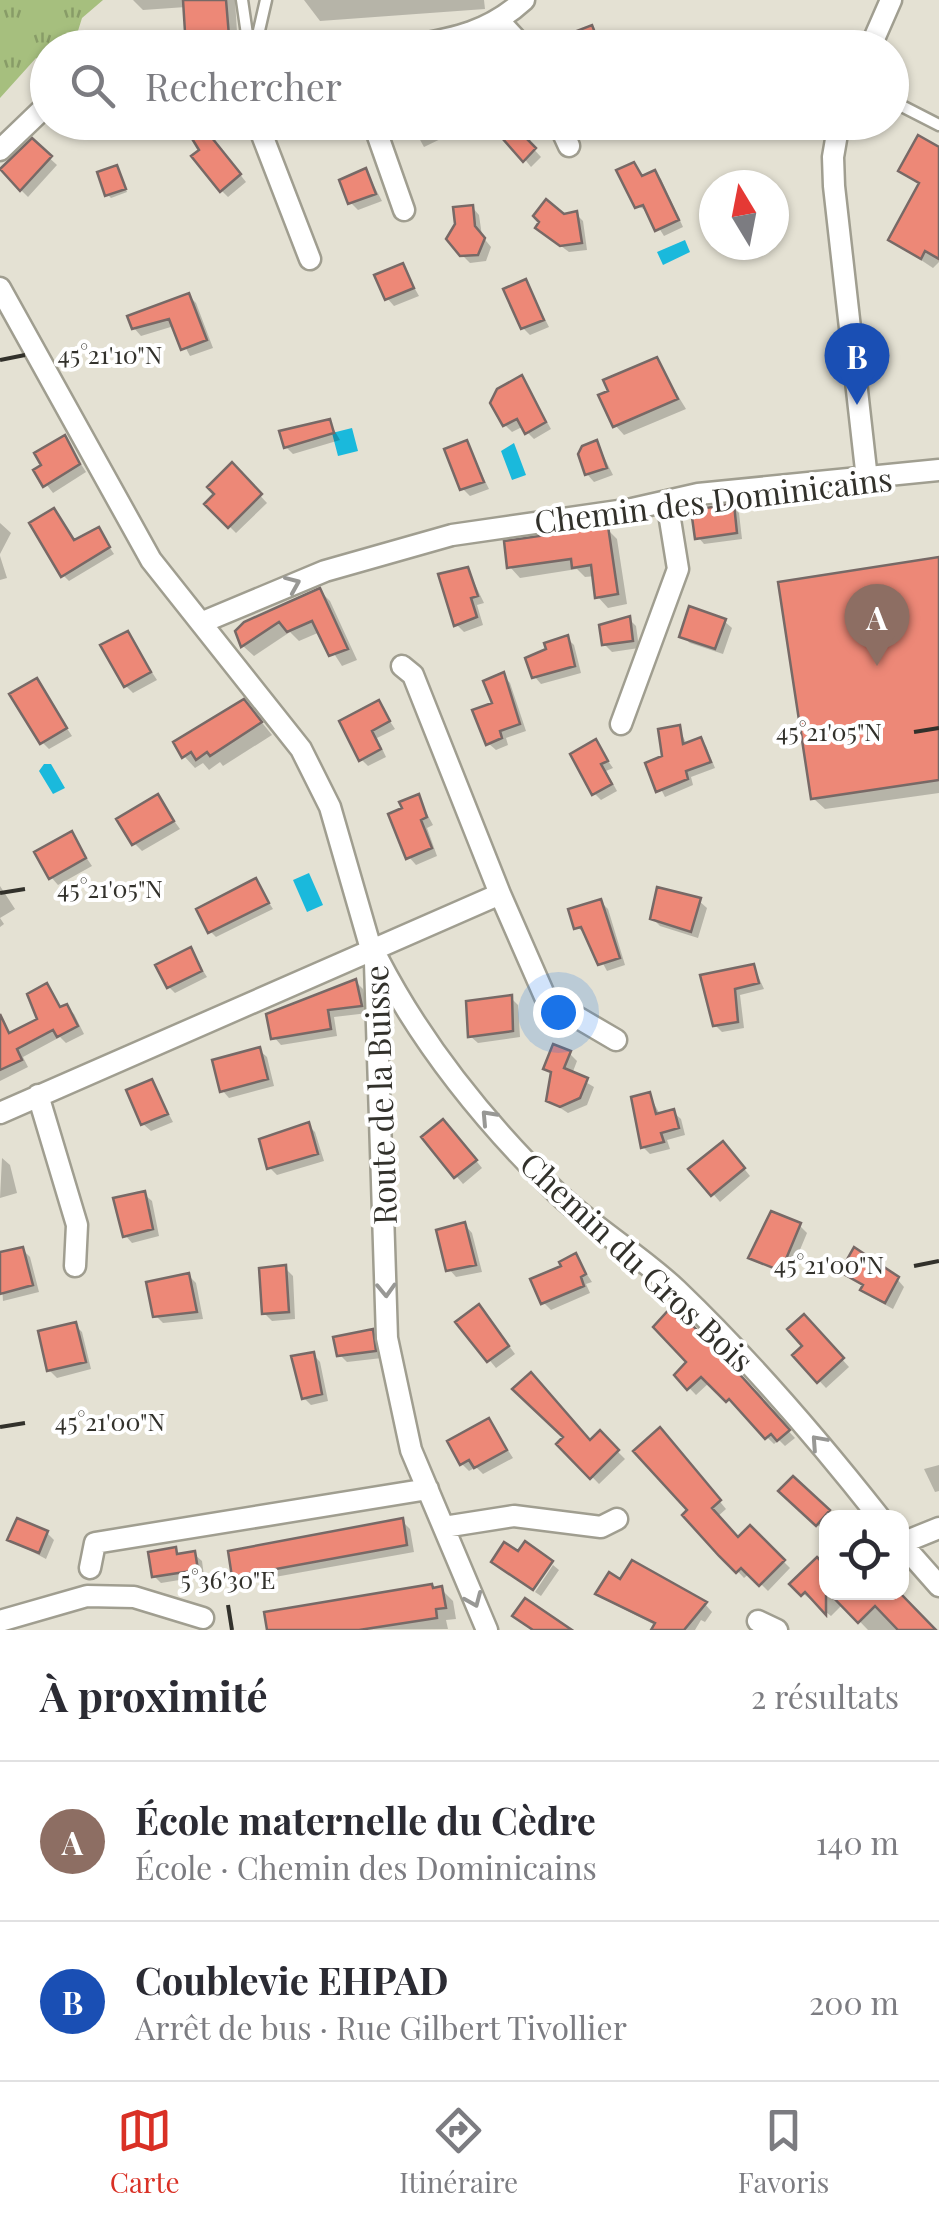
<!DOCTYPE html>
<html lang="fr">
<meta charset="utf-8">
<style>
:root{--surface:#fff;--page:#f7f7f7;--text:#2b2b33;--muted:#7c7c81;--line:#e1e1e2;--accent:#d93025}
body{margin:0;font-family:"Playfair Display",serif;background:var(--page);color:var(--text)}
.controls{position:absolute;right:30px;bottom:30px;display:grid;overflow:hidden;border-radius:20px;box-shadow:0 2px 8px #0004}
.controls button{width:90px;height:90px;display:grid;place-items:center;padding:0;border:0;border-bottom:2px solid var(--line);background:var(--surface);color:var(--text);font:50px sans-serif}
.compass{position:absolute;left:699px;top:170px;width:90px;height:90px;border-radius:50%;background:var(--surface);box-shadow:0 2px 8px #0004;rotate:350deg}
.you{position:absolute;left:558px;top:1012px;width:35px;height:35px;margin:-25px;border:8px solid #fff;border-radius:50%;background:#1a73e8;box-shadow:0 0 0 15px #1a73e833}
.badge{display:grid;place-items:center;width:65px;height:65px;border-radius:50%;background:var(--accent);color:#fff;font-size:32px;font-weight:700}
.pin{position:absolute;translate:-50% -82px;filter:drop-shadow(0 2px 5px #0008)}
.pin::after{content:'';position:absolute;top:52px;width:35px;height:30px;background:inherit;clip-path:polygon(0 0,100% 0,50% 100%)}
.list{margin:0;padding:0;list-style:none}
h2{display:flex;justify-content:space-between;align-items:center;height:130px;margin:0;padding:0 40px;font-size:42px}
h2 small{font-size:32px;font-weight:400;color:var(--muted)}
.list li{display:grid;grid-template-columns:65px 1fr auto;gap:30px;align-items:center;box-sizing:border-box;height:160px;padding:0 40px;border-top:2px solid var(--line)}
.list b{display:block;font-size:38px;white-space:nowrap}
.list p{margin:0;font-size:32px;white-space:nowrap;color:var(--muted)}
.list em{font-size:32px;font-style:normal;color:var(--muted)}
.icon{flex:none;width:55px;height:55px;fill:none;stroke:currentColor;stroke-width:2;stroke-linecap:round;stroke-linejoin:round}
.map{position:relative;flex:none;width:939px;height:1630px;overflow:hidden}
.search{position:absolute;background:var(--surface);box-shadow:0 2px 8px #0004;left:30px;right:30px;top:30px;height:110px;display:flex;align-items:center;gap:25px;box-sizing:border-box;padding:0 35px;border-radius:55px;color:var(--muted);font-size:38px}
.sheet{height:450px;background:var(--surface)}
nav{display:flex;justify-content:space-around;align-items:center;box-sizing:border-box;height:140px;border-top:2px solid var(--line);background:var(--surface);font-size:28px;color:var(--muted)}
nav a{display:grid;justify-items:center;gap:5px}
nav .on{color:var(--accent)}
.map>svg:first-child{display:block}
.park{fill:url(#park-tufts)}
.water{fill:#1ab9dc}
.shadow{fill:#0003}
.building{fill:#ed8877;stroke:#776966;stroke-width:2.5}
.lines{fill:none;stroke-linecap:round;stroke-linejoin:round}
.lane-casing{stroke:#a09e90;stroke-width:15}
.street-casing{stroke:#a09e90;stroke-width:25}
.lane{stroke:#fff;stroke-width:10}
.street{stroke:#fff;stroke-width:20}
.oneway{stroke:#989895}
.ticks{fill:none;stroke:#32312b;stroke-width:4}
.labels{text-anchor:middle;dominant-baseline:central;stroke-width:8;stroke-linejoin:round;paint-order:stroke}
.street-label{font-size:32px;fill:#32312b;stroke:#fff}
.ticks-label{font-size:25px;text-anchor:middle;fill:#32312b;stroke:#fff;stroke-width:8;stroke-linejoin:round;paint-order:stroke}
</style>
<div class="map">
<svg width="939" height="1630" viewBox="0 0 939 1630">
<defs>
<pattern id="park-tufts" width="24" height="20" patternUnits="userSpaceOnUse" patternTransform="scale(2.5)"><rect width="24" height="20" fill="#a6bf7e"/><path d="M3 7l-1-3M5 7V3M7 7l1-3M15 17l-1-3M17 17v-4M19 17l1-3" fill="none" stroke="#889c67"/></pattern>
</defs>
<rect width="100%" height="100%" fill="#e4e1d3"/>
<path class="park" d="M0,0H103L82,18L73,47L48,48L47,66L36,58L0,98Z"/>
<path class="water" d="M685,240L690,252L663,265L657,252Z
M352,428L358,451L338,456L332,433Z
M514,443L526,475L512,480L501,451Z
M44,764H51L65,788L53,794L39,771Z
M309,873L323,905L307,912L293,880Z"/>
<path class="shadow" d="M133,0H235L238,48H189L186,7L143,10Z
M304,0H484L485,9L320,21Z
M410,122H449L453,133L424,147Z
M495,122H537L543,128L528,143L541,157L531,167Z
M211,138L246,182L228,197L221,190Z
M32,142L57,165L28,197L2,171Z
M939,148V262L933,268L891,240L920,186L901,170Z
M633,165L644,178L655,173L661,179L683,227L664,236L648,211L637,206Z
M116,168L127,192L111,198L108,195Z
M366,171L382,201L358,210L350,202Z
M472,207L479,215L482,236L491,247L486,261L470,263L462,255Z
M576,214L583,221L587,250L569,252L545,234L542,222Z
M402,266L419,296L394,306L387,298Z
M526,282L549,327L530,335L523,328Z
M189,296L196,303L213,348L190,356L174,326L141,336L134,328Z
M656,360L686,409L624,435L615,425Z
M522,378L551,429L534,439L522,427L512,432L505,425Z
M329,421L340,440L293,454L286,447Z
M64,438L86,472L53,493L36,471Z
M466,443L489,489L470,496L463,489Z
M597,443L613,475L594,482L587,474Z
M232,465L267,503L236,533L207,504Z
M733,507L739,513L742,539L704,544L698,537Z
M0,523L11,533L0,554Z
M607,529L617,539L627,604L608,608L598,597L595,576L585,577L577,569L520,578L510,567Z
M98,530L114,554L69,581L63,575L75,542Z
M0,556L7,578L0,580Z
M939,560V793L825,809L813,798Z
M468,570L484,603L477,605L483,625L464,632L456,624Z
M320,591L330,601L357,660L342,666L320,632L299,641L290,632L254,656L243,646L238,632Z
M629,619L636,626L639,648L612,652L604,644Z
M724,621L732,628L723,654L690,643L682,636Z
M127,634L157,680L133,693L126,686Z
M567,638L574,645L581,673L541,684L534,676Z
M503,675L510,683L526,731L506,738L508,745L496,750L488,743Z
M47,698L72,736L49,749L42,742Z
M378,703L395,729L377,738L386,757L368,766L361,759Z
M255,714L272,735L223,766L220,762L209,770L203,763L195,768L184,756Z
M679,728L687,745L700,740L706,746L715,768L691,777L693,785L665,797L648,764L664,757Z
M595,742L613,768L606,771L617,791L601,800L594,793Z
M157,797L180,829L142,851L134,843Z
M418,797L433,825L427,828L437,856L416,865L409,857L406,809Z
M71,835L92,866L58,885L51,877Z
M255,881L273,909L216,937L210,931Z
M0,886L15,909L0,918L4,924L0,927Z
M699,901L707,908L698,938L660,926L652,918Z
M601,902L608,909L625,965L607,971L587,934L576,927Z
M190,950L207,977L175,993L169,987Z
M754,967L764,989L740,995L744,1028L722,1032L715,1025L703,977Z
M356,982L363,989L368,1013L334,1017L337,1036L281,1045L274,1037Z
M47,986L62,1009L66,1007L74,1014L84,1034L66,1043L60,1037L23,1057L28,1067L0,1081V1040L40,1020Z
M511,998L518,1005L520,1037L478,1043L470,1036Z
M259,1050L267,1057L274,1086L229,1098L222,1090Z
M569,1053L577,1061L572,1074L594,1087L587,1105L568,1113L548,1100L553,1076L546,1068Z
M152,1082L173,1122L151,1131L143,1124Z
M649,1095L661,1116L673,1112L681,1119L685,1135L667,1140L670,1149L650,1154L643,1147Z
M308,1125L315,1132L324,1161L277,1175L270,1168Z
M451,1130L482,1168L463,1184L424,1138Z
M730,1151L750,1176L720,1202L692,1169Z
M2,1158L10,1165L17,1193L0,1198Z
M144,1194L152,1201L159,1236L132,1243L125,1235Z
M465,1225L472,1233L482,1272L456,1277L449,1269Z
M799,1225L807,1233L789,1276L751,1257Z
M22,1249L30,1257L39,1292L3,1301L0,1255Z
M575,1256L592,1282L586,1284L590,1293L551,1310L543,1302Z
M285,1268L293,1276L295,1319L272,1321L264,1313Z
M843,1272L897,1279L904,1287L893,1309L871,1297L865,1287Z
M188,1275L196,1283L203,1319L163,1323L155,1315Z
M673,1309L795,1438L785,1446L779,1440L774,1444L710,1382L696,1395L677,1375L690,1362Z
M486,1315L515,1354L496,1368L459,1323Z
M804,1317L849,1367L826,1388L795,1355L806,1346Z
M75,1325L82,1332L91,1369L57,1378L49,1370Z
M372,1331L380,1339L382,1358L347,1362L340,1355Z
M313,1354L320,1362L328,1401L311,1405L304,1398Z
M489,1421L513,1458L483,1474L476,1467L469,1471L462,1464Z
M600,1434L625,1459L599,1484L560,1444L590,1443Z
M667,1438L726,1509L717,1517L739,1540L750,1528L790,1568L768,1591L750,1573L744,1578L686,1515L691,1510Z
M939,1465V1491L935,1492L924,1469Z
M793,1479L833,1518H826L824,1531L782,1491Z
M402,1521L410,1529L414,1552L242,1583L234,1576Z
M47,1533L54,1540L46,1559L10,1540Z
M175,1550L181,1556L194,1554L202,1561L204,1576L161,1583L154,1576Z
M817,1560L826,1570V1592H895L933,1630H868L843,1604L831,1616L800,1591Z
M633,1563L705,1604L712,1612L705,1622L701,1620L695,1630H654L657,1626L606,1600L599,1593L620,1582Z
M553,1565L559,1570L541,1596L535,1592Z
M441,1589L453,1601L456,1619L446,1620L448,1629L269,1630Z"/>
<path class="building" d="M183,0H226L230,48H186Z
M592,25L601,48H575L569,34Z
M488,122H536L523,135L536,148L523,162Z
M204,128L241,174L220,192L191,156L199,150L191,137Z
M918,135L939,147V259L925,251L921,259L888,240L919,183L898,171Z
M32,138L52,156L20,191L0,169Z
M634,162L642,176L655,170L679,220L655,231L643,205L635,208L616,170Z
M117,165L126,189L105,196L97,172Z
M366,168L376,194L348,204L339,180Z
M546,199L564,214L577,211L582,243L560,246L535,228L539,222L533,216Z
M473,205L475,226L485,238L478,255L460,256L446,239L455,224L453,207Z
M403,263L414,288L385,300L374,275Z
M526,279L544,320L521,329L503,289Z
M189,293L207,340L181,350L169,319L132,329L127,316Z
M657,357L678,399L613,427L598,395L608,391L603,380Z
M522,375L546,422L525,434L517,419L503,426L490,403L497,389Z
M330,419L334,433L284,448L279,431Z
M65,435L80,464L43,487L33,470L41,465L34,453Z
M467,440L484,482L460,490L444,449Z
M597,440L607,468L585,475L578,454L582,446Z
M232,462L262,494L228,528L204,504L214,494L207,487Z
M734,504L737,533L695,539L691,510Z
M54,508L74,540L99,527L110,547L61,577L29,523Z
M608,526L618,594L595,598L591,565L572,568L571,559L507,568L504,541Z
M939,557V780L811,799L778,582Z
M468,567L478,596L471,598L477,617L454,626L438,574Z
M320,588L348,649L329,656L312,621L287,632L279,622L241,647L235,631L244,622Z
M689,606L726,619L715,649L679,637Z
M630,616L633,641L602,645L599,625Z
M128,631L151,672L124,687L100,645Z
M568,635L575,666L532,678L525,658L546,649L544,643Z
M504,672L520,724L500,731L502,738L486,745L472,710L492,703L483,681Z
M37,678L67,728L40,744L9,694Z
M244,699L262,722L210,756L207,752L196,760L191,752L182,758L173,742Z
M379,700L390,721L372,731L381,749L359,761L339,721Z
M680,725L683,744L701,737L711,762L686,771L688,779L656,792L645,763L662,756L658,729Z
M596,739L608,761L601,764L612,784L592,795L570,754Z
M158,794L174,821L132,845L116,819Z
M419,794L427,817L421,820L432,848L406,859L388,814L402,808L399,802Z
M72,831L86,858L49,879L34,852Z
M256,878L269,903L208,933L196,909Z
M657,887L701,898L691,932L650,919Z
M601,899L620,958L598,965L581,927L574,929L568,909Z
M191,947L202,971L167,988L155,965Z
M754,964L759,983L735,989L738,1022L713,1026L700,975Z
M356,979L362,1006L328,1010L331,1029L271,1039L266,1014Z
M47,983L60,1007L67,1004L78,1026L57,1037L53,1030L17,1049L22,1060L0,1070V1014L9,1033L37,1019L27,994Z
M512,995L513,1031L468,1037L466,1001Z
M553,1044L571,1051L564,1068L588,1078L580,1098L560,1107L546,1101L551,1072L543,1069Z
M260,1047L268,1079L220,1092L212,1060Z
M152,1079L168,1114L141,1125L126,1090Z
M650,1092L656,1114L674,1109L679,1128L661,1133L664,1142L641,1148L631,1097Z
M443,1119L477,1160L454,1178L421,1137Z
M309,1122L318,1154L267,1169L259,1139Z
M723,1141L745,1168L711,1196L688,1169Z
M145,1191L153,1229L123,1237L113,1198Z
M771,1211L801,1223L781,1271L748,1258Z
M465,1222L476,1265L446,1271L436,1230Z
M23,1247L33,1285L0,1294V1252Z
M854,1247L899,1277L885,1303L860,1290L863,1285L840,1272Z
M576,1253L586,1274L581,1277L584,1286L541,1304L530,1279L561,1266L559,1262Z
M286,1265L289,1312L262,1314L259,1268Z
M189,1273L197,1312L153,1317L146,1282Z
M479,1304L509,1346L487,1362L455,1322Z
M673,1305L743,1378L790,1430L777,1441L771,1434L765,1439L729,1399L726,1402L701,1377L687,1390L674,1375L686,1362L653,1327Z
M804,1314L844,1358L817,1383L792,1355L802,1346L787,1329Z
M76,1322L86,1362L47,1371L38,1331Z
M373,1329L376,1351L337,1356L333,1337Z
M314,1352L322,1394L302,1399L291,1356Z
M531,1372L590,1440L600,1430L619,1450L590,1479L556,1444L563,1437L512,1389Z
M489,1418L507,1450L474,1468L469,1460L460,1465L447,1441Z
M660,1427L721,1500L712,1508L738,1537L750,1525L785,1560L759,1586L741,1568L736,1573L719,1556L682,1515L687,1510L633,1451Z
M793,1476L830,1510L816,1526L778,1491Z
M17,1518L48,1531L39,1553L7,1540Z
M403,1518L407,1545L232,1577L228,1551Z
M525,1541L553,1561L533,1590L491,1562L504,1542L518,1551Z
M176,1547L177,1554L195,1551L198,1570L152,1577L148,1552Z
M817,1557L826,1566V1615L805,1592L801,1596L789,1584Z
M632,1560L707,1602L684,1630H651L655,1623L595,1594L609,1572L620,1579Z
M432,1584L433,1588L442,1586L446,1608L436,1609L437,1618L359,1630H267L264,1612Z
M828,1592H899L936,1630H898L875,1606L858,1623Z
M525,1598L572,1630H533L512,1616Z"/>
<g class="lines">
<defs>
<path id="lane" d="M242,0L249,48
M255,48L266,0
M892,101L939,125"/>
<path id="street" d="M500,22L524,48
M402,48C450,39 487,34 524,0
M870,48L891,0
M257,122L310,259
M373,122L404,210
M558,122L569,146
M839,122L833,157L834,186L867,479
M0,150L48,104
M0,288L151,560L301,749L330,807L375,963L387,1338L411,1450L487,1630
M203,622L325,571L452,535L632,509L698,494L939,470
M402,666L413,675L500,894
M621,724L678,569L667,501
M378,959C423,1046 487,1125 558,1194C595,1229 640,1255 677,1290C751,1361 817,1438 880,1518
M38,1095L77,1225L75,1266
M0,1113L500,894L546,999L616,1040
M444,1527L514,1516L601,1527L617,1519
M902,1543L939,1528
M902,1544L939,1586
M90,1568L95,1543L428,1489
M0,1621L87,1596L134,1597L203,1618
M758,1621L777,1630"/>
</defs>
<use href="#lane" class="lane-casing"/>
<use href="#street" class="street-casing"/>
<use href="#lane" class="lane"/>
<use href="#street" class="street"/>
</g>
<defs><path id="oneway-chevron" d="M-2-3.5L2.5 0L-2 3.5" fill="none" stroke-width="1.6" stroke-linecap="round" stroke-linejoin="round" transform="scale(2.5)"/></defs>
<g class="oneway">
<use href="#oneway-chevron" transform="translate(293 584) rotate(-23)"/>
<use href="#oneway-chevron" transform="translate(488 1117) rotate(-133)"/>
<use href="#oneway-chevron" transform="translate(386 1290) rotate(88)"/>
<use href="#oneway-chevron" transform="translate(818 1442) rotate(-132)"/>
<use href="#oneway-chevron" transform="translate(474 1600) rotate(67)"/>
</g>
<path class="ticks" d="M0,360L25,355M914,732L939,728M0,893L25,889M914,1266L939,1261M0,1427L25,1423M228,1605L232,1630"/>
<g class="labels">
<g class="street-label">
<text transform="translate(713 499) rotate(-7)">Chemin des Dominicains</text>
<text transform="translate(379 1095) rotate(-92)">Route de la Buisse</text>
<text transform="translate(638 1261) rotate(43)">Chemin du Gros Bois</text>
</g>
</g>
<g class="ticks-label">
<text x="110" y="364">45°21'10"N</text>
<text x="829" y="741">45°21'05"N</text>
<text x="110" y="898">45°21'05"N</text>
<text x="829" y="1274">45°21'00"N</text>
<text x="110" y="1431">45°21'00"N</text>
<text x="228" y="1589">5°36'30"E</text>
</g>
</svg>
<div class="controls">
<button><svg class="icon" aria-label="locate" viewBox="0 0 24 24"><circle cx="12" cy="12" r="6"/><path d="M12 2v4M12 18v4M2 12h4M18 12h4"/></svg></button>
</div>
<svg class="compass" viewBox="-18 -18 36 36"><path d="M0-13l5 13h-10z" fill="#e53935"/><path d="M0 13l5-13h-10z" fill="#7c7c81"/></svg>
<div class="you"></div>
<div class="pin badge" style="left:877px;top:666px;background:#8d6e63">A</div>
<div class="pin badge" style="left:857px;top:405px;background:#1a4fb4">B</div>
<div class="search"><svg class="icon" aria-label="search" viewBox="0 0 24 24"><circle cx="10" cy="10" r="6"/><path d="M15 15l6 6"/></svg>Rechercher</div>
</div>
<section class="sheet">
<h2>À proximité<small>2 résultats</small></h2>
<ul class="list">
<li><span class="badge" style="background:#8d6e63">A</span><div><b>École maternelle du Cèdre</b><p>École · Chemin des Dominicains</p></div><em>140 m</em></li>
<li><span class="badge" style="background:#1a4fb4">B</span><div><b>Coublevie EHPAD</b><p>Arrêt de bus · Rue Gilbert Tivollier</p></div><em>200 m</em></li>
</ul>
</section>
<nav>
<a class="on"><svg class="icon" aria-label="map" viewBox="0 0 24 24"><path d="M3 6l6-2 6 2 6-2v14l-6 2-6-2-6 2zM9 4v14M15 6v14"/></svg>Carte</a>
<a><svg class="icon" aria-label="directions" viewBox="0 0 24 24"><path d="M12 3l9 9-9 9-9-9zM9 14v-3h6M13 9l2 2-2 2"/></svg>Itinéraire</a>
<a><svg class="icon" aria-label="saved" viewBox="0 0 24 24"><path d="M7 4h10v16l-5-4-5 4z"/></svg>Favoris</a>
</nav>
